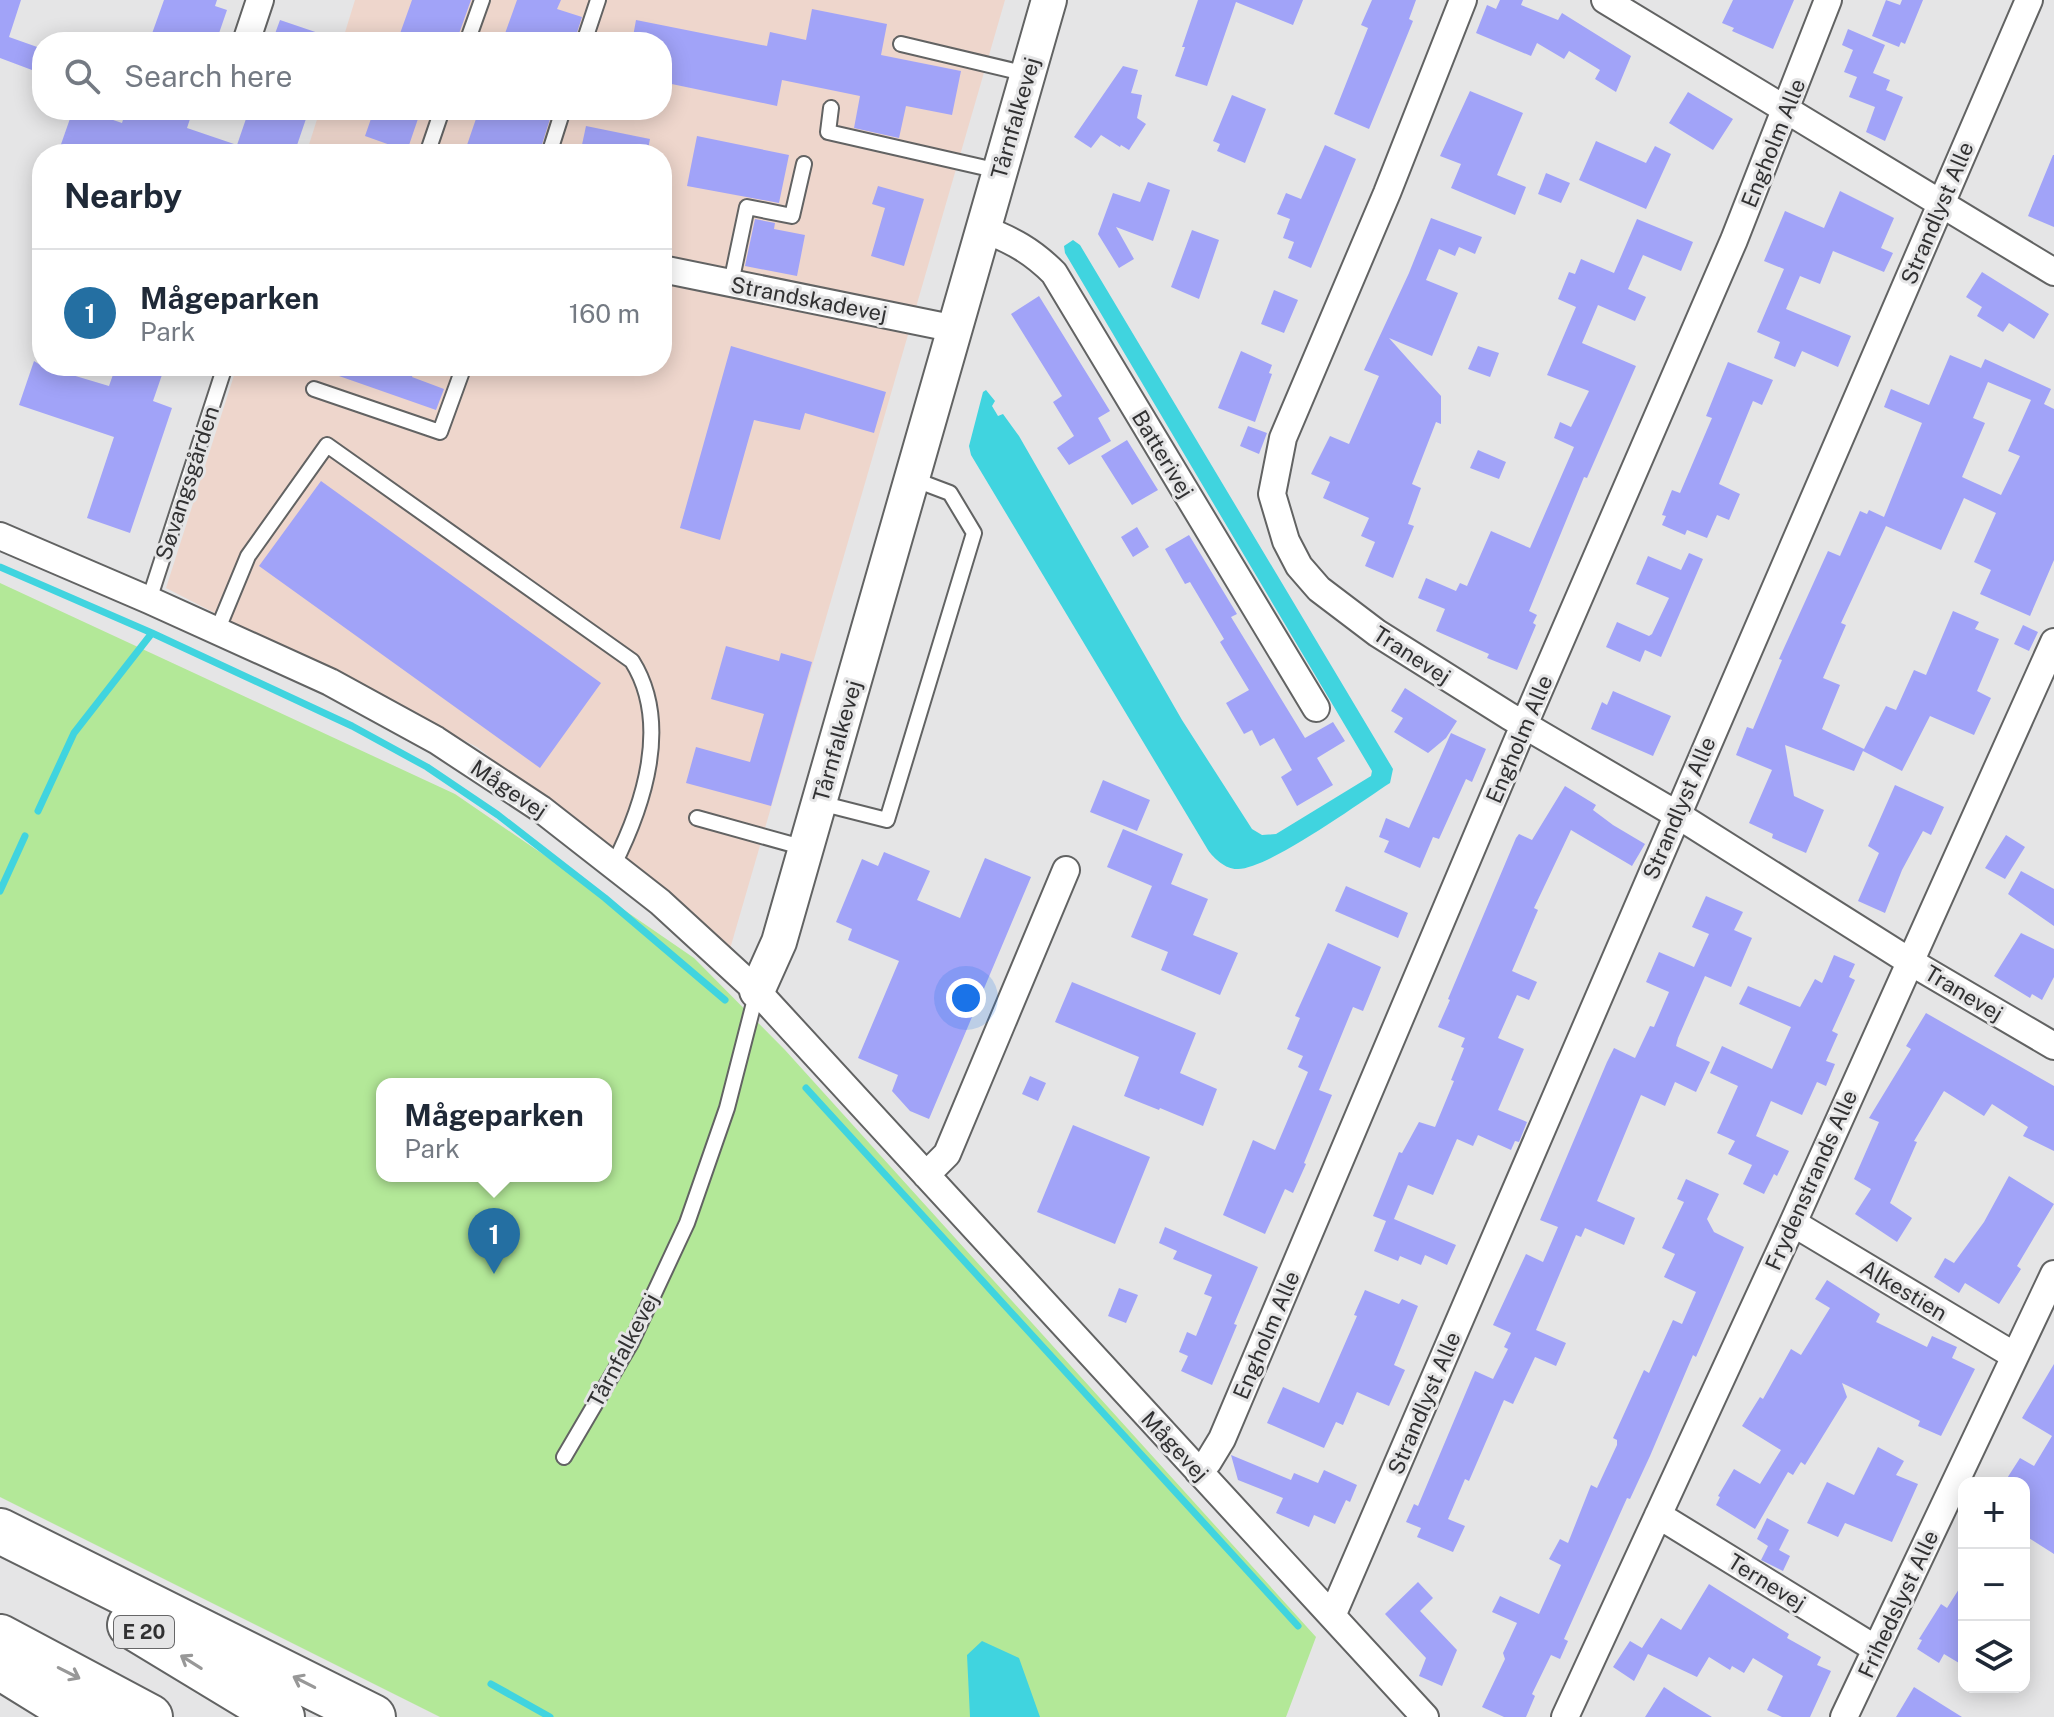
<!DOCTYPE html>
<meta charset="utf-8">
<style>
:root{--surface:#fff;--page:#f2f2f3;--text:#1f2937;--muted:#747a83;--line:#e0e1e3;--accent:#246fa2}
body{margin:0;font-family:"Public Sans",sans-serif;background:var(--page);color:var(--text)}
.controls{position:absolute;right:24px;bottom:24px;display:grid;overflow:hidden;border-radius:16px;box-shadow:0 4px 20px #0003}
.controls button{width:72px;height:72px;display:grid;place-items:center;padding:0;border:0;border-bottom:2px solid var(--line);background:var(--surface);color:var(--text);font:40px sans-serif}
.you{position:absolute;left:966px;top:998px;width:28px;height:28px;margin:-20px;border:6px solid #fff;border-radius:50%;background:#1a73e8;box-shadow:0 0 0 12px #1a73e833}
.badge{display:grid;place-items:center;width:52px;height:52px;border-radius:50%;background:var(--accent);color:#fff;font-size:26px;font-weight:700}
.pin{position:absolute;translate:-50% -66px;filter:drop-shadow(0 2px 4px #0008)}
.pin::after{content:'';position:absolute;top:42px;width:28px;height:24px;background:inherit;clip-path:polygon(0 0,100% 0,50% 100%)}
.popup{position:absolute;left:376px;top:1078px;width:236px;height:104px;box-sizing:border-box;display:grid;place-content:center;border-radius:16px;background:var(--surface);filter:drop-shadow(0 2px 6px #0005);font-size:26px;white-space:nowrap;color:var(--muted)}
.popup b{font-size:30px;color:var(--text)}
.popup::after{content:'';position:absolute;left:50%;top:100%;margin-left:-16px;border:16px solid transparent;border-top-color:var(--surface)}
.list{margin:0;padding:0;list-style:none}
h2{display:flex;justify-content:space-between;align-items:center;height:104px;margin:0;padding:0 32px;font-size:34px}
h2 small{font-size:26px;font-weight:400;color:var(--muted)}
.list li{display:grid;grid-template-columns:52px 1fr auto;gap:24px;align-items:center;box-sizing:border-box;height:128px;padding:0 32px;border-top:2px solid var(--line)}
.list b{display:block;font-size:30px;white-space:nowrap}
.list p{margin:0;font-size:26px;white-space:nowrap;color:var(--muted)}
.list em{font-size:26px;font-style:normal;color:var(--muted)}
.icon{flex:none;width:44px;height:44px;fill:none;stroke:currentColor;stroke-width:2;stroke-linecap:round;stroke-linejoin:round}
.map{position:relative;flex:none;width:2054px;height:1717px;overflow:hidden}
.search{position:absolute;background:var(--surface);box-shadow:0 4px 20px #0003;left:32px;top:32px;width:640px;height:88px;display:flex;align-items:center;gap:20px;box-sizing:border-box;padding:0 28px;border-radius:32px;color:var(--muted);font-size:30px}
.panel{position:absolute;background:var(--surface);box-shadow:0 4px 20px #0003;left:32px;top:144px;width:640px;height:232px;border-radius:32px}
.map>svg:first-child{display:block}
.commercial{fill:#eed6cc}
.green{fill:#b3e898;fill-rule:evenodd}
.water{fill:#40d4df}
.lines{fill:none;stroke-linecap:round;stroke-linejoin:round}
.stream{stroke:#40d4df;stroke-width:7}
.building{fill:#a1a3f8;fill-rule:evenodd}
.service-casing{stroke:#626363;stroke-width:18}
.minor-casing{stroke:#626363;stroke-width:30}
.tertiary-casing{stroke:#626363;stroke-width:38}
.motorway-casing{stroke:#626363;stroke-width:48}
.service{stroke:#fff;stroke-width:14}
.minor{stroke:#fff;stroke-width:26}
.tertiary{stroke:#fff;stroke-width:34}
.motorway{stroke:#fff;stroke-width:44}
.oneway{stroke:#989898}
.labels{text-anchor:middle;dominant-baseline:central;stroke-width:6;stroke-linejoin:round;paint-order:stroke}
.shield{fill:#e5e5e6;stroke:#676768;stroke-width:2}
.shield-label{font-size:20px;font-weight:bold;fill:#313132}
.street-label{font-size:22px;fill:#313132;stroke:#e5e5e6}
</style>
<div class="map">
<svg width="2054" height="1717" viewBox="0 0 2054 1717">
<rect width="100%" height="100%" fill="#e5e5e6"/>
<path class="commercial" d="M355,0H1005L730,949L477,747L166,588L237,366H662V154H306L320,110H662V42H342Z"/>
<path class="green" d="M0,583L455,794L694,958L785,1050L1316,1637L1286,1717H440L0,1497ZM382,1084H606V1176H382Z"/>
<path class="water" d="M1073,240L1080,245L1393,769L1390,783C1359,803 1270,868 1238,869C1227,870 1214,859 1208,850L971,455L969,446L983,392L986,390L995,401L992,406L998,416L1003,414L1019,436L1182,720L1252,829L1262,835L1276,834L1371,776L1372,771L1065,253L1064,246Z
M982,1641L1019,1658L1040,1717H970L967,1655Z"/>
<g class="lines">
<path class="stream" d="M0,567L152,633
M38,811L74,733L152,633L352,726L427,767L498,815L605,898L725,1000
M0,891L25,836
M806,1088L1298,1626
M491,1684L550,1717"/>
</g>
<path class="building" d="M0,0H21L9,37L40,48L32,70L0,58Z
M164,0H217L215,6L227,10L216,42H149Z
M412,0H471L456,42H397Z
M517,0H561L557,9L582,17L574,42L549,34L546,42H502Z
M1198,0H1303L1293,25L1236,2L1207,86L1175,76L1185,47H1182Z
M1372,0H1416L1409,19L1413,21L1369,129L1334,114L1368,28L1361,25Z
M1500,0H1523L1521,5L1558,20L1562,13L1631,56L1616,92L1595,79L1600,70L1569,51L1564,59L1537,43L1531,56L1476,33L1487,5L1496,9Z
M1733,0H1794L1773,49L1732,31L1734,28L1722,23Z
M1886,0L1900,5L1902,0H1923L1905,44L1901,42L1899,47L1872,36Z
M812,9L887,24L881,55L961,71L952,115L906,106L899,138L854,128L860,96L782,80L777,106L662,82V42H632L636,20L767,46L770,32L806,40Z
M280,20L336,39V42H272Z
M1848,29L1885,45L1873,73L1890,80L1886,90L1903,97L1885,141L1866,132L1875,107L1849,97L1857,77L1844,72L1853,50L1842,45Z
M1123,66L1138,70L1131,93L1142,95L1137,118L1146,124L1129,150L1121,145L1120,147L1101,135L1091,148L1074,137Z
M1470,91L1523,113L1497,175L1526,187L1515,215L1451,188L1461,164L1440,156Z
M1688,92L1733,119L1713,150L1669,123Z
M1232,95L1266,109L1245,163L1217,151L1220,144L1213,141Z
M73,110H84L122,123L126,110H193L187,128L237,145L249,110H309L294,154H72L59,150Z
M374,110H421L407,151L365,136Z
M479,110H525L550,119L539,154H494L467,145Z
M586,126L650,139L647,154H580Z
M697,136L789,155L779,203L687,186Z
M1596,141L1646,163L1655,146L1671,154L1646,209L1579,180Z
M1325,145L1356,159L1311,268L1288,258L1294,242L1283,238L1290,219L1277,214L1286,193L1301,199Z
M2053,155H2054V227L2028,216Z
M1546,173L1570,183L1561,203L1538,194Z
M1148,182L1170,190L1153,241L1116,227L1134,259L1119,268L1098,234L1113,193L1140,202Z
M878,186L924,199L904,266L871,256L885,208L872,204Z
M1840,191L1894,218L1881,248L1893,253L1884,272L1833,251L1820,284L1800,276L1786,309L1851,336L1838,367L1802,351L1795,367L1774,358L1780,342L1757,332L1784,269L1764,261L1785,211L1824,228Z
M1431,218L1482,237L1475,254L1459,247L1455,256L1439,249L1426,280L1458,293L1432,356L1389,338L1441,396V424L1436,422L1412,484L1421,488L1408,524L1414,526L1393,578L1365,566L1375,542L1361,536L1369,518L1323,498L1330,482L1311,474L1330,436L1349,444L1379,376L1364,370L1409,273Z
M755,219L775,223L774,229L805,235L797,276L745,266Z
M1637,219L1693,242L1681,271L1643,255L1628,289L1646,297L1635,321L1598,305L1582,343L1636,366L1587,478L1584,477L1529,611L1537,615L1533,623L1536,625L1517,670L1487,658L1489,654L1436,631L1445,609L1418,598L1426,578L1456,591L1460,583L1467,586L1491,531L1530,548L1574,447L1554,438L1560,422L1571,427L1589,391L1547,375L1576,307L1558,299L1569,272L1575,274L1581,259L1614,273Z
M1192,230L1219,240L1199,299L1171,287Z
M1982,272L2049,314L2034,339L2009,323L2003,332L1977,316L1982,307L1966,297Z
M1274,290L1298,300L1284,333L1261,324Z
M1039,296L1110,411L1098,418L1111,441L1069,465L1057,448L1074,436L1053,402L1062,396L1011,314Z
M731,346L886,392L874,433L805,413L800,430L754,420L720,540L680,528Z
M1478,346L1499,353L1490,377L1468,369Z
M1241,351L1272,365L1269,373L1272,374L1255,422L1218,408Z
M1950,355L1981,368L1985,359L2051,389L2044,404L2054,409V560L2030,616L1980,594L1991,570L1974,562L1996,513L1964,498L1941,550L1886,526L1841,623L1846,625L1823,678L1840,685L1822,729L1864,749L1886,706L1896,710L1914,670L1926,675L1953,611L1979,622L1975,629L1999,639L1977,691L1991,698L1974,735L1930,716L1902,771L1863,751L1854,771L1785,745L1794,796L1824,810L1806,853L1772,838L1773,834L1749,823L1772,770L1736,755L1747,727L1753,729L1782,660L1779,659L1828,551L1840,556L1860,511L1867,514L1869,510L1884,517L1922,423L1884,407L1891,389L1929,405ZM1988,382L2031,400L2008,451L2020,456L2001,495L1962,477L1985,423L1973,418Z
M34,361L42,366L109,386L116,366H165L153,401L172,408L130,533L87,518L114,437L19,405Z
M1728,362L1773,380L1762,405L1753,401L1719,484L1740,494L1729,520L1717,515L1707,538L1687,530L1685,535L1662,525L1666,516L1662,515L1672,490L1680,493L1712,418L1706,416Z
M320,366H416L412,377L444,389L436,410L319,369Z
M1248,426L1267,433L1259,454L1240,446Z
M1127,440L1158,490L1132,505L1101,456Z
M1478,450L1506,462L1499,479L1470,468Z
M321,481L601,683L540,768L259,566Z
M1137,527L1149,547L1133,557L1121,537Z
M1189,535L1237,614L1231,617L1305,738L1333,722L1345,741L1317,758L1333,785L1297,806L1281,777L1292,770L1274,738L1260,746L1252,730L1244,734L1226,703L1249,690L1220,642L1224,639L1190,582L1185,584L1165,549Z
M1689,553L1703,559L1661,657L1645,650L1640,662L1606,647L1617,622L1649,636L1652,634L1669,598L1636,584L1648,556L1681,570Z
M2023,625L2038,632L2029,651L2014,644Z
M726,646L779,661L781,653L812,662L771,806L686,783L696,747L750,762L764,714L711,699Z
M1405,688L1457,721L1446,738L1428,753L1394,732L1403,718L1391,711Z
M1613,691L1671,716L1653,756L1591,729L1602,702L1607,705Z
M1451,733L1486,749L1472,782L1466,779L1439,839L1433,837L1420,868L1384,852L1389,841L1379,837L1386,818L1409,828Z
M1103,780L1150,800L1137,831L1090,812Z
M1895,785L1944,807L1931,835L1923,831L1902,870L1885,913L1858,901L1879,853L1868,846Z
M1565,786L1596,805L1593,810L1613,825L1645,844L1632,866L1571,830L1534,908L1538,910L1512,971L1537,982L1529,1000L1517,995L1498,1038L1524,1049L1498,1110L1527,1122L1519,1142L1515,1141L1511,1150L1478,1135L1473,1146L1457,1139L1433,1195L1408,1185L1394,1219L1456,1245L1447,1265L1425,1255L1421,1265L1400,1256L1398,1261L1374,1251L1386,1221L1373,1216L1399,1152L1402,1153L1419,1122L1435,1127L1454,1081L1451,1080L1464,1048L1461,1047L1465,1038L1438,1027L1450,1000L1448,999L1516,838L1519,834L1532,840Z
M1123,829L1183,854L1171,884L1208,899L1193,935L1238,953L1220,995L1161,970L1168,952L1131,937L1152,886L1107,867Z
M2006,835L2025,847L2005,879L1985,868Z
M884,852L930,871L917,900L960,918L985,858L1031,877L929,1119L910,1111L892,1091L898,1075L858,1058L899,961L848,940L852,929L836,922L862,859L878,866Z
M2021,871L2054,889V926L2008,894Z
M1346,886L1408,913L1398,938L1335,911Z
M1706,896L1743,912L1734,930L1752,938L1731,987L1705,976L1678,1038L1676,1046L1710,1062L1696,1092L1675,1082L1665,1106L1641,1095L1597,1201L1635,1218L1624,1245L1585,1228L1581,1237L1576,1235L1536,1330L1566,1343L1556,1366L1535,1357L1513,1404L1504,1400L1469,1481L1465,1479L1448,1519L1465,1526L1453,1552L1417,1537L1421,1528L1406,1522L1414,1504L1418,1506L1475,1371L1493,1379L1508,1349L1504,1347L1511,1333L1493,1325L1526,1254L1543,1262L1558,1227L1540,1220L1607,1062L1614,1048L1635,1058L1650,1026L1654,1027L1669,992L1646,982L1659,952L1694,967L1709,934L1692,927Z
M2021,933L2054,949V977L2042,1000L2032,994L2030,998L1994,976Z
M1328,943L1381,967L1363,1011L1353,1007L1319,1090L1332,1095L1304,1163L1306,1164L1293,1193L1285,1189L1265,1234L1223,1215L1253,1140L1275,1150L1308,1072L1298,1067L1303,1056L1287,1049L1300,1018L1295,1016Z
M1834,955L1855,964L1849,977L1855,980L1832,1031L1838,1034L1826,1061L1835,1064L1826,1086L1817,1082L1802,1115L1771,1101L1756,1136L1789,1151L1777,1176L1774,1174L1764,1194L1743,1184L1752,1165L1728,1154L1735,1141L1717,1133L1738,1086L1710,1073L1722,1046L1772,1069L1791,1027L1739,1004L1748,986L1800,1007L1815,979L1822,983Z
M1072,982L1196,1033L1180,1073L1217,1089L1203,1126L1160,1108L1159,1110L1124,1096L1139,1057L1055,1022Z
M1926,1013L2054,1086V1151L2023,1136L2028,1127L1992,1104L1984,1116L1944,1091L1914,1141L1917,1142L1890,1203L1912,1218L1897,1242L1855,1214L1871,1189L1854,1179L1879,1122L1869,1118L1911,1049L1906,1046Z
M1030,1076L1046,1083L1038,1101L1022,1094Z
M1073,1125L1150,1157L1115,1244L1037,1212Z
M2009,1176L2054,1204L2017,1266L2021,1269L1999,1304L1965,1283L1959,1293L1934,1277L1945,1258L1954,1263L1984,1222Z
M1686,1179L1719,1194L1707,1219L1714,1232L1744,1247L1696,1357L1693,1355L1650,1456L1630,1499L1627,1498L1564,1639L1568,1641L1560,1659L1551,1655L1532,1694L1535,1696L1526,1717H1504L1482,1707L1505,1659L1503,1653L1517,1623L1492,1612L1500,1596L1539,1614L1561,1565L1549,1559L1560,1539L1568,1543L1591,1485L1597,1488L1617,1445V1440L1613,1438L1644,1370L1649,1373L1673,1320L1682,1324L1696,1292L1664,1277L1675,1254L1662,1248L1684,1202L1677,1199Z
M1165,1227L1258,1267L1234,1324L1237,1325L1212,1385L1181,1371L1188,1356L1179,1352L1187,1332L1196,1336L1212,1297L1204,1294L1212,1275L1173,1259L1177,1251L1159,1243Z
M1827,1280L1880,1314L1876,1322L1927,1347L1932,1336L1957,1347L1952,1358L1975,1369L1941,1436L1918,1426L1920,1421L1842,1383L1847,1397L1805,1465L1801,1462L1793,1475L1788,1472L1755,1529L1716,1505L1720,1497L1718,1496L1734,1469L1760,1484L1781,1450L1742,1426L1760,1397L1763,1399L1791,1349L1801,1355L1830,1308L1815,1299Z
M1119,1288L1138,1295L1126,1323L1108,1316Z
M1365,1290L1399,1304L1402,1299L1418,1306L1394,1365L1405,1370L1389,1406L1357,1392L1343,1425L1336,1422L1324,1448L1267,1423L1283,1387L1319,1403L1357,1316L1354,1315Z
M2054,1364V1554L2024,1535V1483H2004L2020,1458L2034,1466L2052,1436L2022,1418Z
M1878,1447L1904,1461L1896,1475L1918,1484L1892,1542L1845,1523L1838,1537L1807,1523L1827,1482L1854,1495Z
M1231,1455L1291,1480L1294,1473L1318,1483L1324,1470L1357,1485L1350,1502L1346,1500L1335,1524L1314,1515L1309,1527L1276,1513L1283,1498L1238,1480Z
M1767,1518L1789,1530L1779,1550L1790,1556L1783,1571L1761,1560L1768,1546L1757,1539Z
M1964,1581V1666L1944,1654L1939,1663L1917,1649L1922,1640L1919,1639L1941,1604L1947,1608Z
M1418,1582L1433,1598L1420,1611L1457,1650L1442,1686L1419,1676L1426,1658L1385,1614Z
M1709,1584L1789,1634L1787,1638L1821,1657L1817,1665L1831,1671L1810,1717H1782L1767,1710L1783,1676L1753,1658L1744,1673L1732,1666L1730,1670L1709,1657L1697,1677L1648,1654L1634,1681L1613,1667L1630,1641L1642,1648L1661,1618L1681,1630Z
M1664,1687L1676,1695L1712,1717H1645Z
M1914,1687L1962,1717H1896Z"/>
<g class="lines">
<defs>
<path id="service" d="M467,42L482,0
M584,42L598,0
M901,44L1027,74
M831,108L828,132L999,171
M427,154L442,110
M549,154L563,110
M731,283L747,207L792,216L804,164
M314,389L440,432L464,366
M149,600L225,366
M217,631L248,556L327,445L632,661C671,723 644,805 613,866
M820,803L887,820L974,533L950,493L913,479
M697,818L805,848
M564,1457L631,1343L687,1223L727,1108L757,991"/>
<path id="minor" d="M1463,0L1387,193L1283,438L1272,494L1286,541L1299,566L1319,589L1377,633L1509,716L1676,814L1909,961L2054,1046
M1605,0L2054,272
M247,39L260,0
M983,229C1012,240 1032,251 1054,273L1316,708
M662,269L956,329
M0,536L149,600L330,682L436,740L541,809L660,902L757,991L1425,1717
M926,1175L947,1154L1066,870
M1793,1223L2015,1356
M1198,1471L1208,1462L1222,1439L1524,725L1734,240L1828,0
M1658,1515L1876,1649
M1332,1616L2029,0
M1565,1717L1793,1223L2054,642
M1844,1717L2054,1274"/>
<path id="tertiary" d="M757,991L779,942L1049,0"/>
<path id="motorway" d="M0,1531L373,1717
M130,1625L282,1717
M0,1637L150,1717
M0,1667L81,1717"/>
</defs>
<use href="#service" class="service-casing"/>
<use href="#minor" class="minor-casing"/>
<use href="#tertiary" class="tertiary-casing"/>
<use href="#motorway" class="motorway-casing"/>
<use href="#service" class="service"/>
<use href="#minor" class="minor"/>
<use href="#tertiary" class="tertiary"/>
<use href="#motorway" class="motorway"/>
</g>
<defs><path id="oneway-shaft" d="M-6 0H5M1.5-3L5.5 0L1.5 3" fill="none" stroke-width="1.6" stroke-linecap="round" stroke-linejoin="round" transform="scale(2)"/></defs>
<g class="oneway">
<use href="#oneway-shaft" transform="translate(191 1662) rotate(-148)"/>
<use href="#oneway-shaft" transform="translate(69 1673) rotate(27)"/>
<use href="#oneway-shaft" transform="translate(304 1682) rotate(-153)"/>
</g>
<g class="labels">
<rect class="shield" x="114" y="1616" width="60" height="32" rx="6"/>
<g class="shield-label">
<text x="144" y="1632">E 20</text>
</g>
<g class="street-label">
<text transform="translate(1015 118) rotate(-74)">Tårnfalkevej</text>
<text transform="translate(1773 143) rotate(-68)">Engholm Alle</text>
<text transform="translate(1937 213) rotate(-67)">Strandlyst Alle</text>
<text transform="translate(809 299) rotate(11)">Strandskadevej</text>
<text transform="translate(1163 454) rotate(59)">Batterivej</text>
<text transform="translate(187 483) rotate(-72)">Søvangsgården</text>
<text transform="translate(1412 655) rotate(33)">Tranevej</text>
<text transform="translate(1519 739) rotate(-67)">Engholm Alle</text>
<text transform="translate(837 741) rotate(-74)">Tårnfalkevej</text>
<text transform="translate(509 789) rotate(34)">Mågevej</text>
<text transform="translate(1679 808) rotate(-67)">Strandlyst Alle</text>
<text transform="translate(1964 993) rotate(31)">Tranevej</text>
<text transform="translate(1811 1180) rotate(-66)">Frydenstrands Alle</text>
<text transform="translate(1904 1290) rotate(31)">Alkestien</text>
<text transform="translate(1266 1335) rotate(-67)">Engholm Alle</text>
<text transform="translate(623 1350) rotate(-62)">Tårnfalkevej</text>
<text transform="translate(1424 1403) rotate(-67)">Strandlyst Alle</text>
<text transform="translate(1175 1446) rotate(47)">Mågevej</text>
<text transform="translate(1767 1582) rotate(32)">Ternevej</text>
<text transform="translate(1898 1604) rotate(-65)">Frihedslyst Alle</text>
</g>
</g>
</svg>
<div class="controls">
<button>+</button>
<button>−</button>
<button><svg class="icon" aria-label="layers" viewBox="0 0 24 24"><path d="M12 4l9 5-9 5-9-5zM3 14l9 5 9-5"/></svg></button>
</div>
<div class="you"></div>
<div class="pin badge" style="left:494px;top:1274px">1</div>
<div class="popup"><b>Mågeparken</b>Park</div>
<div class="search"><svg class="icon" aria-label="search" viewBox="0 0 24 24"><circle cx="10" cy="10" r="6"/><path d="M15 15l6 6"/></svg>Search here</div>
<section class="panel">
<h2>Nearby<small></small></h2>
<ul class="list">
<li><span class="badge">1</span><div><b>Mågeparken</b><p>Park</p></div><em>160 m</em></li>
</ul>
</section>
</div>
